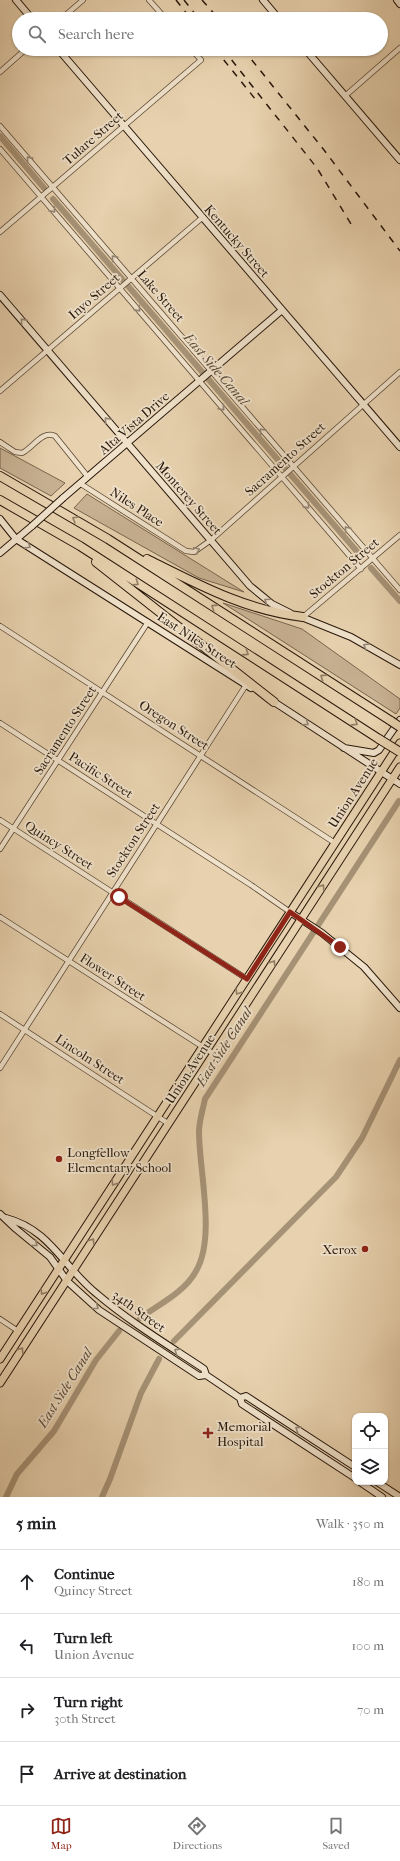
<!DOCTYPE html>
<meta charset="utf-8">
<style>
:root{--surface:#fff;--page:#f6f6f6;--text:#202124;--muted:#757577;--line:#e0e0e0;--accent:#8f2418}
body{margin:0;font-family:"IM FELL French Canon",serif;background:var(--page);color:var(--text)}
.controls{position:absolute;right:12px;bottom:12px;display:grid;overflow:hidden;border-radius:8px;box-shadow:0 1px 3px #0004}
.controls button{width:36px;height:36px;display:grid;place-items:center;padding:0;border:0;border-bottom:1px solid var(--line);background:var(--surface);color:var(--text);font:20px sans-serif}
.stop{position:absolute;width:12px;height:12px;margin:-9px;border:3px solid #8f2418;border-radius:50%;background:#fff}
.stop.end{background:#8f2418;border-color:#fff;box-shadow:0 1px 4px #0008}
.list{margin:0;padding:0;list-style:none}
h2{display:flex;justify-content:space-between;align-items:center;height:52px;margin:0;padding:0 16px;font-size:17px}
h2 small{font-size:13px;font-weight:400;color:var(--muted)}
.list li{display:grid;grid-template-columns:26px 1fr auto;gap:12px;align-items:center;box-sizing:border-box;height:64px;padding:0 16px;border-top:1px solid var(--line)}
.list b{display:block;font-size:15px;white-space:nowrap}
.list p{margin:0;font-size:13px;white-space:nowrap;color:var(--muted)}
.list em{font-size:13px;font-style:normal;color:var(--muted)}
.icon{flex:none;width:22px;height:22px;fill:none;stroke:currentColor;stroke-width:2;stroke-linecap:round;stroke-linejoin:round}
.map{position:relative;flex:none;width:400px;height:1497px;overflow:hidden}
.search{position:absolute;background:var(--surface);box-shadow:0 1px 3px #0004;left:12px;right:12px;top:12px;height:44px;display:flex;align-items:center;gap:10px;box-sizing:border-box;padding:0 14px;border-radius:22px;color:var(--muted);font-size:15px}
.sheet{height:308px;background:var(--surface)}
nav{display:flex;justify-content:space-around;align-items:center;box-sizing:border-box;height:56px;border-top:1px solid var(--line);background:var(--surface);font-size:11px;color:var(--muted)}
nav a{display:grid;justify-items:center;gap:2px}
nav .on{color:var(--accent)}
.map>svg:first-child{display:block}
.green{fill:#c7b192;stroke:#78644e}
.lines{fill:none;stroke-linecap:round;stroke-linejoin:round}
.canal{stroke:#a69276;stroke-width:6}
.street-casing{stroke:#584633;stroke-width:6}
.secondary-casing{stroke:#28170a;stroke-width:8}
.primary-casing{stroke:#28170a;stroke-width:9}
.highway-casing{stroke:#28170a;stroke-width:10}
.street{stroke:#efe1ca;stroke-width:4.5}
.secondary{stroke:#efe1ca;stroke-width:6}
.primary{stroke:#e7d1ae;stroke-width:7}
.highway{stroke:#e7d1ae;stroke-width:8}
.rail{stroke:#28170a;stroke-width:1.5;stroke-dasharray:7 7;stroke-linecap:butt}
.secondary-bridge-casing{stroke:#28170a;stroke-width:8;stroke-linecap:butt}
.highway-bridge-casing{stroke:#28170a;stroke-width:10;stroke-linecap:butt}
.secondary-bridge{stroke:#efe1ca;stroke-width:6}
.highway-bridge{stroke:#e7d1ae;stroke-width:8}
.oneway{stroke:#958674}
.oneway2{stroke:#917d64}
.route{stroke:#8f2418;stroke-width:5}
.poi-dot{fill:#8f2418;stroke:#efe1ca;stroke-width:1.5}
.labels{text-anchor:middle;dominant-baseline:central;stroke-width:3.5;stroke-linejoin:round;paint-order:stroke}
.street-label{font-size:13px;fill:#28170a;stroke:#efe1ca}
.poi-label{font-size:13px;fill:#28170a;stroke:#efe1ca;text-anchor:start}
.water-label{font-size:14px;font-style:italic;fill:#5a4835;stroke:#efe1ca}
</style>
<div class="map">
<svg width="400" height="1497" viewBox="0 0 400 1497">
<rect width="100%" height="100%" fill="#e7d1ae"/>
<filter id="stains"><feTurbulence type="fractalNoise" baseFrequency=".005" numOctaves="4"/><feColorMatrix values="0 0 0 0 .2 0 0 0 0 .09 0 0 0 0 .02 0 0 0 .5 -.17"/></filter>
<radialGradient id="worn" r=".72"><stop offset=".6" stop-color="#630" stop-opacity="0"/><stop offset="1" stop-color="#630" stop-opacity=".3"/></radialGradient>
<path class="green" d="M0,448L65,483L51,496L0,468Z
M87,494L244,592L199,578L74,508Z
M223,603L302,629L400,699V708L396,714Z"/>
<g class="lines">
<path class="canal" d="M0,136L44,188
M53,199L360,555
M371,568L400,601
M140,1318C158,1305 185,1292 196,1271C216,1238 199,1170 199,1132C199,1121 203,1109 205,1099L399,801
M174,1341L336,1177L362,1138L400,1060
M6,1497L17,1474L54,1431L96,1360L119,1331
M102,1497L110,1479L141,1393L159,1359"/>
<defs>
<path id="street" d="M149,0L166,19
M61,19L83,0
M0,72L26,49
M345,96L400,48
M0,126L400,590
M0,149L361,569
M0,232L201,60L191,49
M0,391L203,217
M0,442L15,452L22,453C33,448 42,430 55,436L88,477
M81,484L186,551L194,552L211,540L400,372
M303,617L400,535
M0,626L335,843
M0,723L251,885L290,912
M0,820L247,979
M0,849L148,622
M0,917L214,1054
M0,1014L169,1124
M0,1068L246,685
M0,1319L18,1331"/>
<path id="secondary" d="M16,0L32,19
M263,0L279,19
M397,0L400,4
M58,49L400,447
M305,49L400,160
M0,295L250,586L272,604L290,613
M63,498L282,310
M0,519L16,539L251,688
M0,553L32,526
M299,616L351,637L400,665
M271,700L400,784
M344,748L374,753L379,750L400,720
M290,912L322,933L364,967L400,1008
M0,1214L16,1229L50,1257L67,1281L99,1310L199,1376L206,1375
M6,1218C51,1230 63,1267 97,1294C130,1322 168,1345 204,1369L206,1375L240,1398L242,1404L355,1478
M240,1398L246,1396L355,1467
M360,1482L382,1497
M377,1482L400,1497"/>
<path id="primary" d="M0,1359L400,743
M0,1383L400,767"/>
<path id="highway" d="M0,476L108,539L391,721
M0,500L80,546L379,739
M147,559C199,585 245,610 303,617
M96,562L274,702"/>
</defs>
<use href="#street" class="street-casing"/>
<use href="#secondary" class="secondary-casing"/>
<use href="#primary" class="primary-casing"/>
<use href="#highway" class="highway-casing"/>
<use href="#street" class="street"/>
<use href="#secondary" class="secondary"/>
<use href="#primary" class="primary"/>
<use href="#highway" class="highway"/>
<path class="rail" d="M176,0L191,19
M184,0L199,19
M202,0L219,19
M215,49L256,100
M223,49L317,168L351,224
M243,49L324,150L400,251"/>
<defs>
<path id="secondary-bridge" d="M32,526L63,498"/>
<path id="highway-bridge" d="M391,721L400,727
M379,739L400,752"/>
</defs>
<use href="#secondary-bridge" class="secondary-bridge-casing"/>
<use href="#highway-bridge" class="highway-bridge-casing"/>
<use href="#secondary-bridge" class="secondary-bridge"/>
<use href="#highway-bridge" class="highway-bridge"/>
</g>
<defs><path id="oneway-chevron" d="M-2-3.5L2.5 0L-2 3.5" fill="none" stroke-width="1.6" stroke-linecap="round" stroke-linejoin="round"/></defs>
<g class="oneway">
<use href="#oneway-chevron" transform="translate(29 159) rotate(-131)"/>
<use href="#oneway-chevron" transform="translate(53 210) rotate(49)"/>
<use href="#oneway-chevron" transform="translate(114 258) rotate(-131)"/>
<use href="#oneway-chevron" transform="translate(138 309) rotate(49)"/>
<use href="#oneway-chevron" transform="translate(23 321) rotate(-131)"/>
<use href="#oneway-chevron" transform="translate(222 408) rotate(49)"/>
<use href="#oneway-chevron" transform="translate(107 420) rotate(-131)"/>
<use href="#oneway-chevron" transform="translate(262 431) rotate(-131)"/>
<use href="#oneway-chevron" transform="translate(307 506) rotate(49)"/>
<use href="#oneway-chevron" transform="translate(347 529) rotate(-131)"/>
<use href="#oneway-chevron" transform="translate(28 546) rotate(32)"/>
<use href="#oneway-chevron" transform="translate(197 550) rotate(-25)"/>
<use href="#oneway-chevron" transform="translate(267 601) rotate(-145)"/>
<use href="#oneway-chevron" transform="translate(366 646) rotate(-150)"/>
<use href="#oneway-chevron" transform="translate(306 723) rotate(33)"/>
<use href="#oneway-chevron" transform="translate(35 1244) rotate(39)"/>
<use href="#oneway-chevron" transform="translate(96 1307) rotate(38)"/>
<use href="#oneway-chevron" transform="translate(177 1351) rotate(-147)"/>
<use href="#oneway-chevron" transform="translate(298 1429) rotate(-146)"/>
</g>
<g class="oneway2">
<use href="#oneway-chevron" transform="translate(75 519) rotate(-149)"/>
<use href="#oneway-chevron" transform="translate(136 583) rotate(33)"/>
<use href="#oneway-chevron" transform="translate(214 607) rotate(-147)"/>
<use href="#oneway-chevron" transform="translate(246 653) rotate(33)"/>
<use href="#oneway-chevron" transform="translate(323 677) rotate(-147)"/>
<use href="#oneway-chevron" transform="translate(355 723) rotate(33)"/>
<use href="#oneway-chevron" transform="translate(322 887) rotate(-57)"/>
<use href="#oneway-chevron" transform="translate(273 963) rotate(-57)"/>
<use href="#oneway-chevron" transform="translate(238 992) rotate(123)"/>
<use href="#oneway-chevron" transform="translate(114 1183) rotate(123)"/>
<use href="#oneway-chevron" transform="translate(92 1241) rotate(-57)"/>
<use href="#oneway-chevron" transform="translate(43 1292) rotate(123)"/>
<use href="#oneway-chevron" transform="translate(21 1350) rotate(-57)"/>
</g>
<g class="lines">
<path class="route" d="M119,897L247,979L290,912L340,947"/>
</g>
<g class="poi-dot">
<circle cx="59" cy="1159" r="4"/>
<circle cx="365" cy="1249" r="4"/>
<path d="M206 1427h4v4h4v4h-4v4h-4v-4h-4v-4h4z"/>
</g>
<g class="labels">
<g class="street-label">
<text transform="translate(93 138) rotate(-41)">Tulare Street</text>
<text transform="translate(237 241) rotate(49)">Kentucky Street</text>
<text transform="translate(94 296) rotate(-41)">Inyo Street</text>
<text transform="translate(161 296) rotate(49)">Lake Street</text>
<text transform="translate(134 423) rotate(-41)">Alta Vista Drive</text>
<text transform="translate(285 459) rotate(-42)">Sacramento Street</text>
<text transform="translate(189 498) rotate(49)">Monterey Street</text>
<text transform="translate(137 507) rotate(33)">Niles Place</text>
<text transform="translate(344 568) rotate(-40)">Stockton Street</text>
<text transform="translate(197 640) rotate(33)">East Niles Street</text>
<text transform="translate(174 725) rotate(33)">Oregon Street</text>
<text transform="translate(65 730) rotate(-57)">Sacramento Street</text>
<text transform="translate(101 775) rotate(33)">Pacific Street</text>
<text transform="translate(353 793) rotate(-57)">Union Avenue</text>
<text transform="translate(133 840) rotate(-57)">Stockton Street</text>
<text transform="translate(59 845) rotate(33)">Quincy Street</text>
<text transform="translate(113 977) rotate(33)">Flower Street</text>
<text transform="translate(90 1059) rotate(33)">Lincoln Street</text>
<text transform="translate(190 1069) rotate(-57)">Union Avenue</text>
<text transform="translate(139 1311) rotate(36)">34th Street</text>
</g>
<g class="poi-label">
<text x="67" y="1152">Longfellow<tspan x="67" dy="15">Elementary School</tspan></text>
<text x="357" y="1249" text-anchor="end">Xerox</text>
<text x="217" y="1426">Memorial<tspan x="217" dy="15">Hospital</tspan></text>
</g>
<g class="water-label">
<text transform="translate(216 369) rotate(49)">East Side Canal</text>
<text transform="translate(224 1047) rotate(-57)">East Side Canal</text>
<text transform="translate(65 1388) rotate(-58)">East Side Canal</text>
</g>
</g>
<rect width="100%" height="100%" filter="url(#stains)"/>
<rect width="100%" height="100%" fill="url(#worn)"/>
</svg>
<div class="controls">
<button><svg class="icon" aria-label="locate" viewBox="0 0 24 24"><circle cx="12" cy="12" r="6"/><path d="M12 2v4M12 18v4M2 12h4M18 12h4"/></svg></button>
<button><svg class="icon" aria-label="layers" viewBox="0 0 24 24"><path d="M12 4l9 5-9 5-9-5zM3 14l9 5 9-5"/></svg></button>
</div>
<div class="stop" style="left:119px;top:897px"></div>
<div class="stop end" style="left:340px;top:947px"></div>
<div class="search"><svg class="icon" aria-label="search" viewBox="0 0 24 24"><circle cx="10" cy="10" r="6"/><path d="M15 15l6 6"/></svg>Search here</div>
</div>
<section class="sheet">
<h2>5 min<small>Walk · 350 m</small></h2>
<ul class="list">
<li><svg class="icon" aria-label="ahead" viewBox="0 0 24 24"><path d="M12 20V5M6 11l6-6 6 6"/></svg><div><b>Continue</b><p>Quincy Street</p></div><em>180 m</em></li>
<li><svg class="icon" aria-label="left" viewBox="0 0 24 24"><path d="M17 20v-9H6M10 6l-5 5 5 5"/></svg><div><b>Turn left</b><p>Union Avenue</p></div><em>100 m</em></li>
<li><svg class="icon" aria-label="right" viewBox="0 0 24 24"><path d="M7 20v-9h11M14 6l5 5-5 5"/></svg><div><b>Turn right</b><p>30th Street</p></div><em>70 m</em></li>
<li><svg class="icon" aria-label="arrive" viewBox="0 0 24 24"><path d="M6 21V4h12l-3 4 3 4H6"/></svg><div><b>Arrive at destination</b></div></li>
</ul>
</section>
<nav>
<a class="on"><svg class="icon" aria-label="map" viewBox="0 0 24 24"><path d="M3 6l6-2 6 2 6-2v14l-6 2-6-2-6 2zM9 4v14M15 6v14"/></svg>Map</a>
<a><svg class="icon" aria-label="directions" viewBox="0 0 24 24"><path d="M12 3l9 9-9 9-9-9zM9 14v-3h6M13 9l2 2-2 2"/></svg>Directions</a>
<a><svg class="icon" aria-label="saved" viewBox="0 0 24 24"><path d="M7 4h10v16l-5-4-5 4z"/></svg>Saved</a>
</nav>
